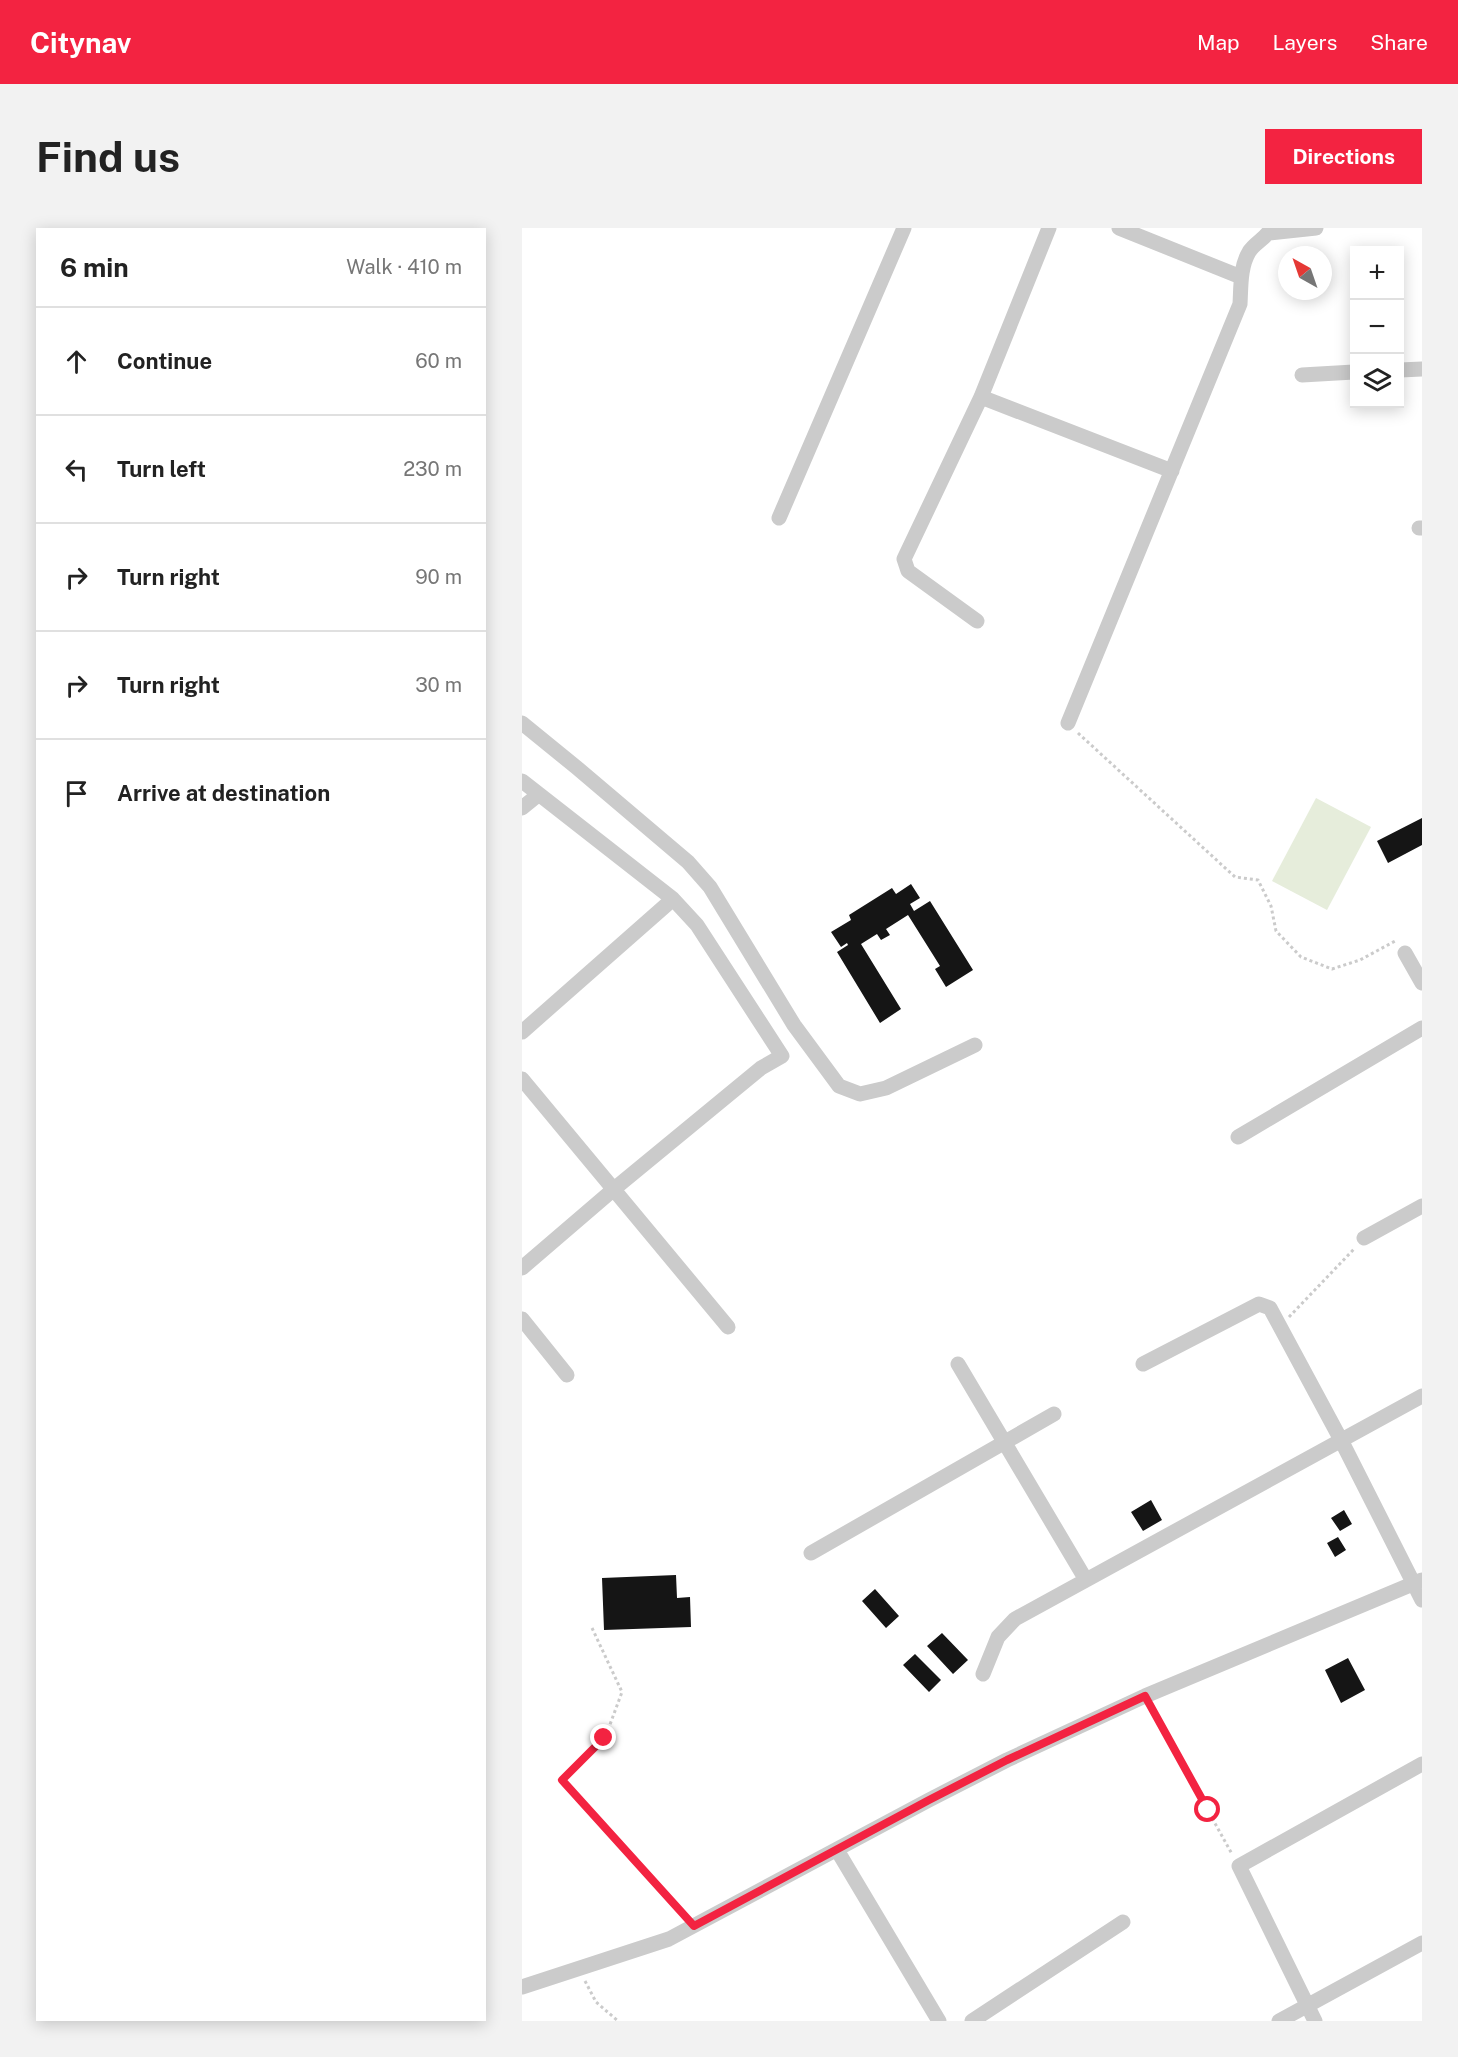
<!DOCTYPE html>
<meta charset="utf-8">
<style>
:root{--surface:#fff;--page:#f2f2f2;--text:#222;--muted:#767676;--line:#e0e0e0;--accent:#f32341}
body{margin:0;font-family:"Public Sans",sans-serif;background:var(--page);color:var(--text)}
.controls{position:absolute;right:18px;top:18px;display:grid;overflow:hidden;border-radius:0px;box-shadow:0 3px 15px #0003}
.controls button{width:54px;height:54px;display:grid;place-items:center;padding:0;border:0;border-bottom:2px solid var(--line);background:var(--surface);color:var(--text);font:30px sans-serif}
.compass{position:absolute;left:756px;top:18px;width:54px;height:54px;border-radius:50%;background:var(--surface);box-shadow:0 3px 15px #0003;rotate:320deg}
.stop{position:absolute;width:18px;height:18px;margin:-14px;border:4px solid #f32341;border-radius:50%;background:#fff}
.stop.end{background:#f32341;border-color:#fff;box-shadow:0 2px 6px #0008}
.list{margin:0;padding:0;list-style:none}
h2{display:flex;justify-content:space-between;align-items:center;height:78px;margin:0;padding:0 24px;font-size:26px}
h2 small{font-size:20px;font-weight:400;color:var(--muted)}
.list li{display:grid;grid-template-columns:39px 1fr auto;gap:18px;align-items:center;box-sizing:border-box;height:108px;padding:0 24px;border-top:2px solid var(--line)}
.list b{display:block;font-size:22px;white-space:nowrap}
.list em{font-size:20px;font-style:normal;color:var(--muted)}
.icon{flex:none;width:33px;height:33px;fill:none;stroke:currentColor;stroke-width:2;stroke-linecap:round;stroke-linejoin:round}
.map{position:relative;flex:none;width:900px;height:1793px;overflow:hidden;border-radius:0px}
header{display:flex;align-items:center;gap:36px;box-sizing:border-box;height:84px;padding:0 30px;background:var(--accent);color:#fff}
header strong{font-size:28px}
nav{display:flex;gap:33px;margin-inline-start:auto;font-size:21px}
.intro{display:flex;align-items:center;justify-content:space-between;box-sizing:border-box;height:144px;padding:0 36px}
h1{margin:0;font-size:42px}
.button{padding:15px 27px;border-radius:0px;background:var(--accent);color:#fff;font-size:21px;font-weight:700}
main{display:flex;gap:36px;padding:0 36px}
aside{flex:1;background:var(--surface);border-radius:0px;box-shadow:0 3px 15px #0003}
.map>svg:first-child{display:block}
.green{fill:#e6eddb}
.building{fill:#151515}
.lines{fill:none;stroke-linecap:round;stroke-linejoin:round}
.path{stroke:#cbcbcb;stroke-width:3;stroke-dasharray:3 3;stroke-linecap:butt}
.minor{stroke:#cbcbcb;stroke-width:15}
.route{stroke:#f32341;stroke-width:8}
</style>
<header>
<strong>Citynav</strong>
<nav><a>Map</a><a>Layers</a><a>Share</a></nav>
</header>
<div class="intro"><h1>Find us</h1><a class="button">Directions</a></div>
<main>
<aside>
<h2>6 min<small>Walk · 410 m</small></h2>
<ul class="list">
<li><svg class="icon" aria-label="ahead" viewBox="0 0 24 24"><path d="M12 20V5M6 11l6-6 6 6"/></svg><div><b>Continue</b></div><em>60 m</em></li>
<li><svg class="icon" aria-label="left" viewBox="0 0 24 24"><path d="M17 20v-9H6M10 6l-5 5 5 5"/></svg><div><b>Turn left</b></div><em>230 m</em></li>
<li><svg class="icon" aria-label="right" viewBox="0 0 24 24"><path d="M7 20v-9h11M14 6l5 5-5 5"/></svg><div><b>Turn right</b></div><em>90 m</em></li>
<li><svg class="icon" aria-label="right" viewBox="0 0 24 24"><path d="M7 20v-9h11M14 6l5 5-5 5"/></svg><div><b>Turn right</b></div><em>30 m</em></li>
<li><svg class="icon" aria-label="arrive" viewBox="0 0 24 24"><path d="M6 21V4h12l-3 4 3 4H6"/></svg><div><b>Arrive at destination</b></div></li>
</ul>
</aside>
<div class="map">
<svg width="900" height="1793" viewBox="0 0 900 1793">
<rect width="100%" height="100%" fill="#fff"/>
<path class="green" d="M794,570L849,599L805,682L750,653Z"/>
<path class="building" d="M900,590V617L866,635L855,613Z
M389,656L398,670L388,676L392,683L408,673L451,742L424,759L413,741L418,738L386,687L364,701L368,707L359,712L355,706L339,716L379,781L358,795L315,724L326,717L325,715L319,719L309,704L329,692L327,687L370,660L374,666Z
M629,1272L640,1292L621,1303L609,1284Z
M822,1282L830,1296L818,1303L809,1290Z
M816,1309L824,1322L813,1329L805,1315Z
M154,1347L155,1370L168,1369L169,1399L82,1402L80,1350Z
M353,1361L377,1388L364,1400L340,1373Z
M420,1405L446,1432L431,1446L405,1418Z
M393,1426L419,1452L407,1464L381,1437Z
M826,1430L843,1462L819,1475L803,1442Z"/>
<g class="lines">
<path class="path" d="M556,505L713,649L736,652L749,678L754,703L779,729L810,741L838,732L875,712
M767,1089L833,1020
M70,1400L100,1464L83,1510L40,1552L163,1687
M629,1480L710,1626
M63,1753L74,1774L96,1793"/>
<path class="minor" d="M597,0L719,49
M747,5L794,0
M878,142L900,141
M780,147L832,144
M459,169L650,243
M257,290L382,0
M897,300H900
M455,393L386,343L382,331L459,169L527,0
M0,495L54,539L166,634L188,659L272,797L317,858L338,866L364,860L453,817
M546,495L718,76C719,59 718,39 727,24C732,15 745,10 749,0
M0,553L151,671L175,697L260,828L239,840L92,961L0,1040
M0,580L16,567
M883,725L900,755
M0,804L151,671
M0,851L206,1099
M716,909L900,800
M842,1010L900,978
M0,1091L45,1147
M436,1136L564,1352
M621,1136L737,1076L748,1080L819,1212L900,1372
M289,1325L532,1186
M461,1446L476,1409L493,1391L900,1168
M315,1622L417,1793
M0,1759L147,1711L407,1572L485,1532L623,1468L900,1352
M450,1793L601,1694
M757,1793L900,1715
M793,1793L717,1638L900,1536"/>
</g>
<g class="lines">
<path class="route" d="M82,1510L40,1552L172,1698L407,1572L485,1532L623,1468L686,1582"/>
</g>
</svg>
<div class="controls">
<button>+</button>
<button>−</button>
<button><svg class="icon" aria-label="layers" viewBox="0 0 24 24"><path d="M12 4l9 5-9 5-9-5zM3 14l9 5 9-5"/></svg></button>
</div>
<svg class="compass" viewBox="-18 -18 36 36"><path d="M0-13l5 13h-10z" fill="#e53935"/><path d="M0 13l5-13h-10z" fill="#767676"/></svg>
<div class="stop" style="left:686px;top:1582px"></div>
<div class="stop end" style="left:82px;top:1510px"></div>
</div>
</main>
